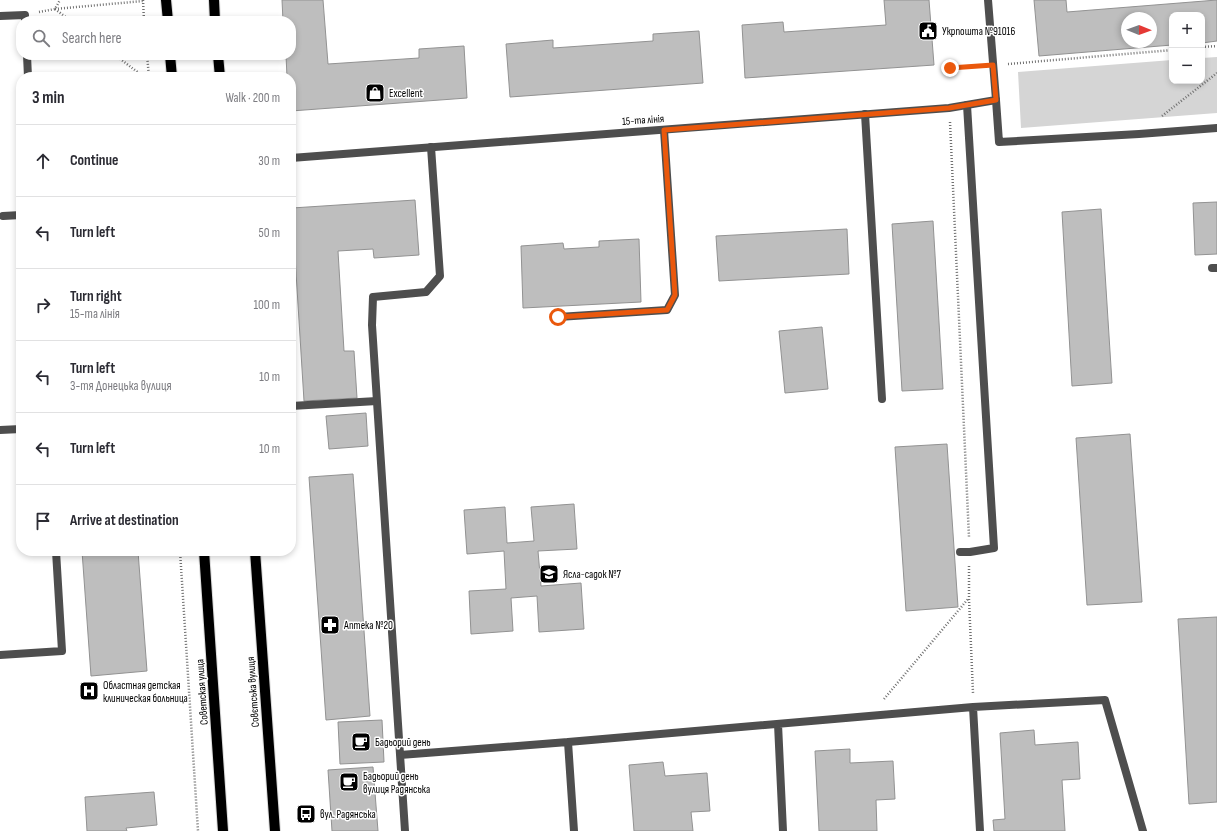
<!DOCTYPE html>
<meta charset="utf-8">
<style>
:root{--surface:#fff;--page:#f7f7f7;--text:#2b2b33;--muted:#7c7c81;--line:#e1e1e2}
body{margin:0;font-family:"Sofia Sans Condensed",sans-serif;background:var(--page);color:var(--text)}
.controls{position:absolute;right:12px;top:12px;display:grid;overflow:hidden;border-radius:8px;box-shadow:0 2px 6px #0003}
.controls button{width:36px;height:36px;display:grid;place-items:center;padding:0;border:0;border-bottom:1px solid var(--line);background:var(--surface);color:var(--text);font:20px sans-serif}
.compass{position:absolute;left:1121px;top:12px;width:36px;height:36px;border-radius:50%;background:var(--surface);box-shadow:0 2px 6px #0003;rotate:91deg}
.stop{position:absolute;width:12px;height:12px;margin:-9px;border:3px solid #ea580c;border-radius:50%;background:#fff}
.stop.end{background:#ea580c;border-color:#fff;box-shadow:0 1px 4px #0008}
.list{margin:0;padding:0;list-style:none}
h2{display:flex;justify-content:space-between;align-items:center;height:52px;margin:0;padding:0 16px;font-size:17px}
h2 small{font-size:13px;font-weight:400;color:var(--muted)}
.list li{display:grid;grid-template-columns:26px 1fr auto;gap:12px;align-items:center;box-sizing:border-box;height:72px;padding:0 16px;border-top:1px solid var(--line)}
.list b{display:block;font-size:15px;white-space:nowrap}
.list p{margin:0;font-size:13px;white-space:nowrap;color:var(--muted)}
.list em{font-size:13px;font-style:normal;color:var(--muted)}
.icon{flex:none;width:22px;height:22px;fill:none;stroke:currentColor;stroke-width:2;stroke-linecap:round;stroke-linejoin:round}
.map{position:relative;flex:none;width:1217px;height:831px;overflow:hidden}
.search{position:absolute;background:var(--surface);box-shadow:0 2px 6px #0003;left:16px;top:16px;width:280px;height:44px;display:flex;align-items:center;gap:10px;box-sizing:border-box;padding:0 14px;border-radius:16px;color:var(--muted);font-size:15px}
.panel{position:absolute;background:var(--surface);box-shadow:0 2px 6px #0003;left:16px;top:72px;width:280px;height:484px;border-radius:16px}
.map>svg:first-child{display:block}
.green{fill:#d5d5d5}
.building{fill:#bebebe;stroke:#929292;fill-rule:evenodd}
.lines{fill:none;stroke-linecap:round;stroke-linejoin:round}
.primary-casing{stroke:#dbdbdb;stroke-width:12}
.path{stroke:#707070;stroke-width:2.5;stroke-dasharray:1 2;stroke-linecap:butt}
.service{stroke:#4e4e4e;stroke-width:8}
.minor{stroke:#4e4e4e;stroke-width:8}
.primary{stroke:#000;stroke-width:10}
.route{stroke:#ea580c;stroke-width:5}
.labels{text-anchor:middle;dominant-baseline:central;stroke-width:3;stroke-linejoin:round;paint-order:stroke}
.poi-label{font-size:11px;fill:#000;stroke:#fff;text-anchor:start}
.street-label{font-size:11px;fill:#000;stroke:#fff}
</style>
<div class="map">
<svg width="1217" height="831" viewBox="0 0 1217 831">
<rect width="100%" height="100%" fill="#fff"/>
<path class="green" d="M1217,57V113L1021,128L1018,72L1172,60V81H1202V58Z"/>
<path class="building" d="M282,0H323L328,64L419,58V49L464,46L467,98L291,111V77H287L286,55H291V21H283Z
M884,0H929L934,65L745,78L742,25L783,22L784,32L886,25Z
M1034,0H1066L1067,12L1217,0V41L1202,43V15H1172V45L1039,56ZM1127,18H1151V42H1127Z
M699,31L703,83L510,97L506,44L553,40V48L653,41V34Z
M415,200L419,255L374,258L373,249L338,251L344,351H354L357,398L304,401L292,208Z
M1217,202V254L1195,255L1193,203Z
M1101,209L1112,383L1072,386L1062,212Z
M933,221L943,389L902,391L892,224Z
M847,229L849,274L719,281L716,236Z
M639,239L641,302L523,308L521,246L563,243L564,249L599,247V241Z
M822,327L828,389L785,393L779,331Z
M366,413L368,446L329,449L326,416Z
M1130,434L1142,602L1087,605L1076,438Z
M947,444L958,607L906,611L895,447Z
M353,474L370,716L326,720L309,477Z
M574,504L577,549L538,551L541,586L581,583L584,629L539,632L537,596L511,598L513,631L471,634L469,591L506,589L504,551L467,554L464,510L505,507L507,543L534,541L531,507Z
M82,551H138L147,671L91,676Z
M1217,617V802L1189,804L1178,619Z
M382,720L384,762L340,764L338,722Z
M1034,730L1035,745L1078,742L1080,779L1062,780L1065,831H994L993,820L1005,819L1000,733Z
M850,749V763L893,761L895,799L876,800L877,831H819L815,751Z
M663,762L665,776L707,773L710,811L691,812L693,831H634L629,765Z
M373,767L378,831H332L328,770Z
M154,792L157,825L126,828L127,831H87L85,797Z"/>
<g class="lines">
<defs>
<path id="primary" d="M166,0L168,21
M214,0L215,21
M170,55L172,77
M218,55L220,77
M204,551L223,831
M255,551L275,831"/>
</defs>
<use href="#primary" class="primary-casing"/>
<path class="path" d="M143,0L144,21
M55,9L143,1
M55,9L71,21
M39,12L55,9L60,0
M1202,47L1217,46
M115,55L144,77
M147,55L149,77
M1008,64L1172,50
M950,68L979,66
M1162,116L1217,73
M950,122L969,537
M180,551L198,831
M969,566V599L973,693
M884,699L968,599"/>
<path class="service" d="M0,16L25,15V21
M27,55L28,77
M996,100L999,142L1139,134L1217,128
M865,114L882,399
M3,216L21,215
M1212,268H1217
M558,317L667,310L675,295L664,130
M291,406L377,401
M0,430L21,429
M960,552H970L994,548L967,105
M0,655L62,651L56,551
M973,707L1105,700L1143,831
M778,724L783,831
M400,755L568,742
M405,831L372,325L373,297L426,292L440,276L431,147
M574,831L568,742L973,707L980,831"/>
<path class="minor" d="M291,158L949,108L996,100L988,0"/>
<use href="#primary" class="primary"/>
</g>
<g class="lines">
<path class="route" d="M558,317L667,310L675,295L664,130L949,108L996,100L993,65L950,68"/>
</g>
<defs>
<symbol id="civic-square" viewBox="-11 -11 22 22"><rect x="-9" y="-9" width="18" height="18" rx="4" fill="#000" stroke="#fff"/><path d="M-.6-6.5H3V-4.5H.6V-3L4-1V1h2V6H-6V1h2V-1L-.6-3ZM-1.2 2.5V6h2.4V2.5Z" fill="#fff"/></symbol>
<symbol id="shop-square" viewBox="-11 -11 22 22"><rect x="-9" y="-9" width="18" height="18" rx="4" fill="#000" stroke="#fff"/><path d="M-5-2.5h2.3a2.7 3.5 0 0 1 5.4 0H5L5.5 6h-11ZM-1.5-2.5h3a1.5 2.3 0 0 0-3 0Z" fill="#fff"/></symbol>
<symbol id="school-square" viewBox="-11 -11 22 22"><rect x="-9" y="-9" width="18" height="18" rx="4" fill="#000" stroke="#fff"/><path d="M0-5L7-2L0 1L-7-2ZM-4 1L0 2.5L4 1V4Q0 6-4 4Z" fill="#fff"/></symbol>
<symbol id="pharmacy-square" viewBox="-11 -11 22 22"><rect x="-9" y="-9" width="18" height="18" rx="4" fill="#000" stroke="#fff"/><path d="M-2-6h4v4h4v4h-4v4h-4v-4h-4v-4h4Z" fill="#fff"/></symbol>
<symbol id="hospital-square" viewBox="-11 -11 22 22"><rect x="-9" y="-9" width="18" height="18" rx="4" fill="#000" stroke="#fff"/><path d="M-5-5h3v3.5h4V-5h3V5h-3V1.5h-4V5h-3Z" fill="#fff"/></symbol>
<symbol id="cafe-square" viewBox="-11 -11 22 22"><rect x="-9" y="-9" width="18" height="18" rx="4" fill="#000" stroke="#fff"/><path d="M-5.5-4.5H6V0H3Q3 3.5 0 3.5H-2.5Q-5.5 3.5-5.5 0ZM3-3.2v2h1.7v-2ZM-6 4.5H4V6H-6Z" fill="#fff"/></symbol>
<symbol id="bus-square" viewBox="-11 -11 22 22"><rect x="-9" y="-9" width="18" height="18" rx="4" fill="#000" stroke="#fff"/><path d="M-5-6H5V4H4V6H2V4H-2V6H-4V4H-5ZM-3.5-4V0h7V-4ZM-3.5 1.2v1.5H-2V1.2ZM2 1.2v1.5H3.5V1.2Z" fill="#fff"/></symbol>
</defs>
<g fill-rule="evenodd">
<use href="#civic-square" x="917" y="20" width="22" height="22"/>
<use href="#shop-square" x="364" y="82" width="22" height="22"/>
<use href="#school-square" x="538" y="563" width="22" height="22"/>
<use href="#pharmacy-square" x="319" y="614" width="22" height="22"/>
<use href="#hospital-square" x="78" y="680" width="22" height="22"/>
<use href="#cafe-square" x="350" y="731" width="22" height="22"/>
<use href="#cafe-square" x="338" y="771" width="22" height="22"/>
<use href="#bus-square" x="295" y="803" width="22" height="22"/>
</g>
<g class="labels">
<g class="poi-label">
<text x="942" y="31">Укрпошта №91016</text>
<text x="389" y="93">Excellent</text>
<text x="563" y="574">Ясла-садок №7</text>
<text x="344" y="625">Аптека №20</text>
<text x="103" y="685">Областная детская<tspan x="103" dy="13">клиническая больница</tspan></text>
<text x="375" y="742">Бадьорий день</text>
<text x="363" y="776">Бадьорий день<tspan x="363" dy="13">вулиця Радянська</tspan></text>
<text x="320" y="814">вул. Радянська</text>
</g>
<g class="street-label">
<text transform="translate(643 120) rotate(-4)">15-та лінія</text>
<text transform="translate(202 692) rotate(-94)">Советская улица</text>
<text transform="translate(253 692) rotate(-94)">Совєтська вулиця</text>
</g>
</g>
</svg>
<div class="controls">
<button>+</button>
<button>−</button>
</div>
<svg class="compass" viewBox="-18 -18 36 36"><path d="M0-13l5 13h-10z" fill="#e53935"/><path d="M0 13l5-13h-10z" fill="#7c7c81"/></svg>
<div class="stop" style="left:558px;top:317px"></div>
<div class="stop end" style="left:950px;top:68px"></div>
<div class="search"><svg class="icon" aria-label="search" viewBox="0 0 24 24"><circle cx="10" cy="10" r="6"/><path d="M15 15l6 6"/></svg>Search here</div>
<section class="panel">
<h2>3 min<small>Walk · 200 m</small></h2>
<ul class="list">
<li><svg class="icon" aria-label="ahead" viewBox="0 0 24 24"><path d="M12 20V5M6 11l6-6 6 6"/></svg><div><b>Continue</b></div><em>30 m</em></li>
<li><svg class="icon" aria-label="left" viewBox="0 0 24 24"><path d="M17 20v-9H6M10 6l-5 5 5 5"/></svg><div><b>Turn left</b></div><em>50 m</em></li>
<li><svg class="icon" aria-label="right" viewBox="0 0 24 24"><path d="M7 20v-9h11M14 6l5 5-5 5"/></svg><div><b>Turn right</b><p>15-та лінія</p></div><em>100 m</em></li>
<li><svg class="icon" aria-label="left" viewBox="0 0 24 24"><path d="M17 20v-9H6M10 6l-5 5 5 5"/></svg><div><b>Turn left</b><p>3-тя Донецька вулиця</p></div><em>10 m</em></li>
<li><svg class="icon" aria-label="left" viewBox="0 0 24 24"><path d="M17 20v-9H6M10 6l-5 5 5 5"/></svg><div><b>Turn left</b></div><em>10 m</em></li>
<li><svg class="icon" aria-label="arrive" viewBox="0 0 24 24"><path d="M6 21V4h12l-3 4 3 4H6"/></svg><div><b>Arrive at destination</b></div></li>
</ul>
</section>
</div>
